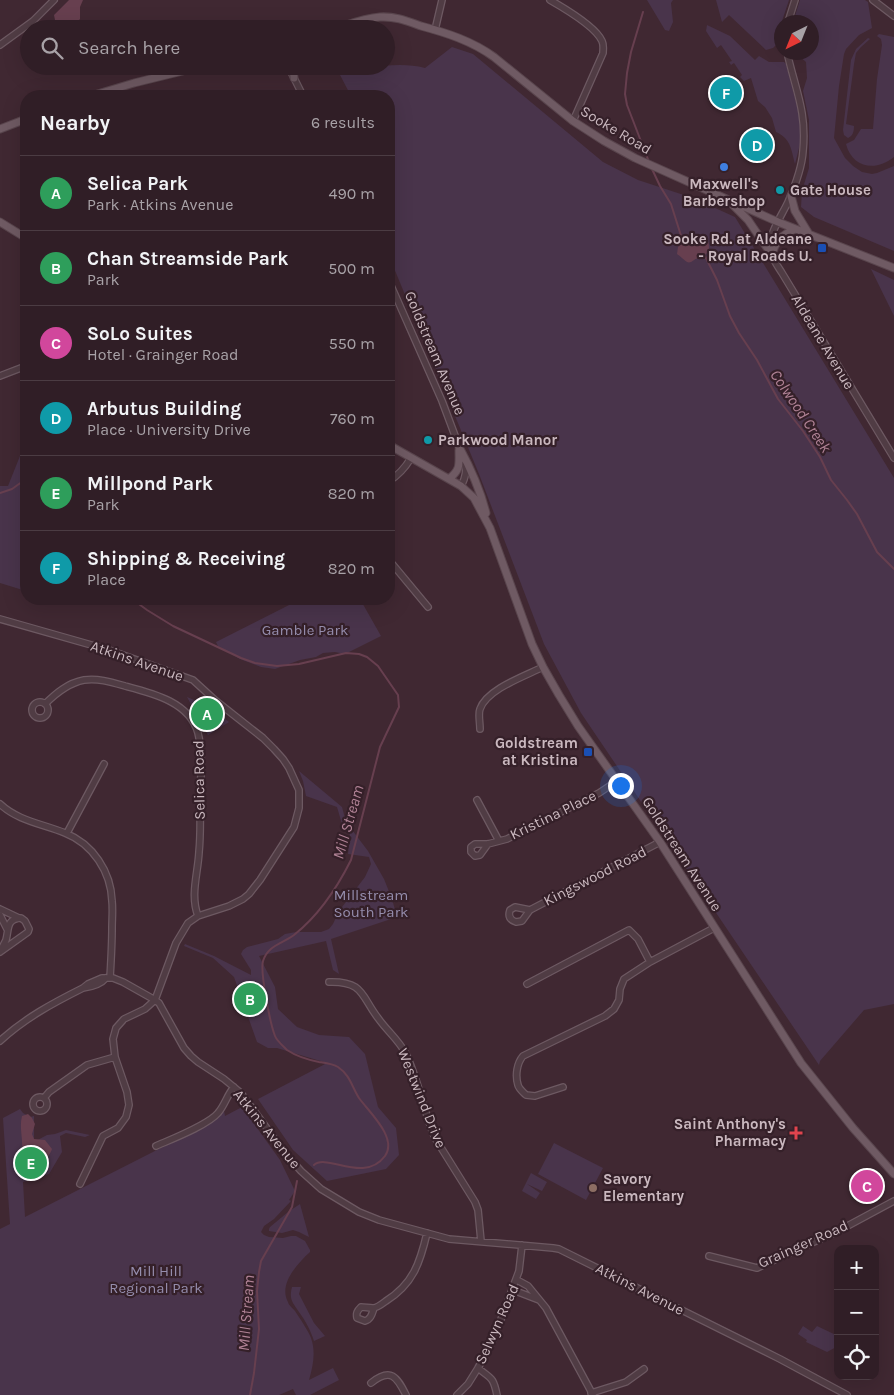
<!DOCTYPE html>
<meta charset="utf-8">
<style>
:root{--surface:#301e26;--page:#3c2b32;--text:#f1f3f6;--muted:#a8a2a7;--line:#4b3c43;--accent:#f295b8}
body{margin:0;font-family:Karla,sans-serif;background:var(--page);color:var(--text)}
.controls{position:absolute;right:15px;bottom:15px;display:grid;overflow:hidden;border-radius:10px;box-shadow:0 5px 20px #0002}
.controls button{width:45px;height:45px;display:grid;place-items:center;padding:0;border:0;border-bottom:1px solid var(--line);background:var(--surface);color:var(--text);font:25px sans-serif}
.compass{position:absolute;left:774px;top:15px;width:45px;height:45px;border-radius:50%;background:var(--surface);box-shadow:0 5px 20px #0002;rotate:223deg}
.you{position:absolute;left:620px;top:785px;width:18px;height:18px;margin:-12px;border:4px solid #fff;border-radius:50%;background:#1a73e8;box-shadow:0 0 0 8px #1a73e833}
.badge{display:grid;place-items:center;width:32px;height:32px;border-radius:50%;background:var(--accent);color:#fff;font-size:16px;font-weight:700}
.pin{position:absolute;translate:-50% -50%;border:2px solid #fff;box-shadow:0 1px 5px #0006}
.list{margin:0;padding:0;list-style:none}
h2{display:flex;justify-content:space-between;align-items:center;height:65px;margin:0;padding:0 20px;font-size:21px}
h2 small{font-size:16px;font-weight:400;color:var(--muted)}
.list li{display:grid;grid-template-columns:32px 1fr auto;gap:15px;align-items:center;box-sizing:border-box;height:75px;padding:0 20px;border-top:1px solid var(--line)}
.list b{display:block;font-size:19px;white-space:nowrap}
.list p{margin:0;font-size:16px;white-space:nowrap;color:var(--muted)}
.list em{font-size:16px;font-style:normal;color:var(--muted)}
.icon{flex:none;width:28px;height:28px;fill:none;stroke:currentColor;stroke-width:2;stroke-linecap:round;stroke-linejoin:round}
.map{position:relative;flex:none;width:894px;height:1395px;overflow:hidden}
.search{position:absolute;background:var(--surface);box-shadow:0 5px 20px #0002;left:20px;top:20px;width:375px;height:55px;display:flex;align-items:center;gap:12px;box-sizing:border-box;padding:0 18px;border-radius:28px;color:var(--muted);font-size:19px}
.panel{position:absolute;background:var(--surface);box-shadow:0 5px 20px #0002;left:20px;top:90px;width:375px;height:515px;border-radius:20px}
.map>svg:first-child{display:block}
.green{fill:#49344b}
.water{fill:#673f4f}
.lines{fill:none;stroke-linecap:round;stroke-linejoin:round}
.stream{stroke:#673f4f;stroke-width:2}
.minor-casing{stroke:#6d5962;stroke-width:8}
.major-casing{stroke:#59454d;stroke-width:9}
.minor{stroke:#503c44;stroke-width:5.5}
.major{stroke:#6f5a63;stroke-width:7}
.shop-dot{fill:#3f7fe0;stroke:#352029;stroke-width:2}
.culture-dot{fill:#0f9aa8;stroke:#352029;stroke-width:2}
.transit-dot{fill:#1a4fb4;stroke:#352029;stroke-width:2}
.health-dot{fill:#e0444e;stroke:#352029;stroke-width:2}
.education-dot{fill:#8d6e63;stroke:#352029;stroke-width:2}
.labels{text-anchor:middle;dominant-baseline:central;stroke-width:4.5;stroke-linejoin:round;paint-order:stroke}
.street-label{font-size:15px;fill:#cab8bf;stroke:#352029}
.poi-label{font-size:15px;font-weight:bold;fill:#cab8bf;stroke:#352029;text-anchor:start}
.park-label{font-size:15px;fill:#958dad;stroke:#352029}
.water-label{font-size:16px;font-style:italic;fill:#b08295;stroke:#352029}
</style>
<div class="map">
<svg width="894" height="1395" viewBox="0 0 894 1395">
<rect width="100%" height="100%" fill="#402832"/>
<path class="green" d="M647,0H673L671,3L673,22L669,31L665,30Z
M716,0H789L782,21L778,43L773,48L766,50L729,15L722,22Z
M800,0H865L868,2L872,28L859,35L846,49L844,54L839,86L834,138L845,158L853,166L862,172L872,174L877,173L894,166V251L814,217L801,207L802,191L809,168V120L803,91L807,78L806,62L796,53L812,52V22H793Z
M707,25L730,36L755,60L759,56L769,62H784L786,64L800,117L801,140L795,164C791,149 791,139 776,132L772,118L765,107L758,101L751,78L744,81L740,77L742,75L734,63L731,65L729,62L732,61L721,45L717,48L706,31Z
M879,34L894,37V157C876,172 852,168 846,144L854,140L861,129H873L877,79L882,45L881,39L877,36Z
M868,38L870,39L861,47L856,53L854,64L846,124L854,126C854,131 853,136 848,138L844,135L843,130L851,60L856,49Z
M452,47L473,54L603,162L638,180L693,198L735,217L894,478V1004L864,1010L820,1061L819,1065L581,713L544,644L479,474L389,256V96H351L340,75C367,68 397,61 425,68Z
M871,269L894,280V316Z
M26,453V591L0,583V486H8L20,456Z
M292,599H297L298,601L302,599H360L381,636L345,654L335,652L323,653L316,657L300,660L275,669L261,667L240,659L218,646L216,642L293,603Z
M187,697L206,705L229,722L208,735Z
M299,771L342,807L346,822L368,851L384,879L392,899L397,917L331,939L339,974L333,970L326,941L259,956L275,987L278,1009L297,1027L319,1035L349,1037L365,1054L378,1107L396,1128L399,1155L386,1169L327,1181L293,1150L258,1099L327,1063L277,1048H268L257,1042L234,977L213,958L184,946L185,944L214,956L251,975V970L241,954L243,950L247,947L278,939L285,934L296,932H321L329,929L333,924L339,911L365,877L371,864L369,857L348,854L350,835L342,824L337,807L306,796L303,781Z
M242,1107L280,1160L295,1191L289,1200L291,1201L274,1219L264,1226L261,1232L264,1235L269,1237L283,1238L291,1236H296L305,1241L310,1250V1252C298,1263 278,1284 288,1302C289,1306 293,1308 295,1311C299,1317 309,1332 311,1338C316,1352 313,1366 309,1380L333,1368L339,1380L310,1395H296L293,1389L279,1395H0V1229L10,1224L3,1118L20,1109L23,1113L30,1117L34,1116V1142L47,1135L55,1134L66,1130L90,1135L85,1137L66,1133L60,1136L62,1152L49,1174L23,1182L25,1217L210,1123L224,1111L225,1116Z
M554,1143L603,1168L586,1200L538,1174Z
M531,1173L547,1182L542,1191L527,1184L540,1193L536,1199L522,1191Z
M300,1204L309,1237L299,1232L293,1230L282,1233L269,1231V1229L270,1227L288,1212Z
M292,1287H301L299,1294L314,1323L325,1336L314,1341C311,1331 305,1320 299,1312C292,1302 289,1299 292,1287Z
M803,1326L812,1332L817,1326L838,1336V1346L827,1352L806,1342L807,1340L798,1334Z"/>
<path class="water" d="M69,0H83L80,7V19C71,29 67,29 54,29L53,27L55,20L54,15Z
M692,238H703L708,241C711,252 707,255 698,258C694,259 691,264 687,262C684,260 680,256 677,254L678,247L687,239Z
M28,1114L32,1118L35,1124L32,1134L34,1139L45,1140L52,1149C48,1160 43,1159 33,1164L31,1170L27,1173H21L17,1169C17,1162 21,1156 22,1149C23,1138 19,1127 22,1116Z"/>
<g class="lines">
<path class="stream" d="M643,12L631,52L627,73L625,94L627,105L649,162
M652,169L660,186L671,204L683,242
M705,256L717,280L730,316L739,333L757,360L778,399L803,431L820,457L831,480L847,500L857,514L877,552L894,569
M0,493L12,489L26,479
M132,599L147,610L173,626L241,658L255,663L277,666L299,664L346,653L359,654L367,657L378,666L398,695L399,707L380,747L351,860C337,888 318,916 294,935C282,944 268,945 263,961C260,972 270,1023 275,1036C277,1041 283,1046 287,1050C296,1056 309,1060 319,1062C325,1063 333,1064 338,1067C350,1075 352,1087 359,1098C369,1112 398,1138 385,1156C364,1184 327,1153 314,1165
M102,603L105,599
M250,1395L254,1373L259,1329L257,1291L259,1272L261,1261L292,1207L297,1181"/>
<defs>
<path id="minor" d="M550,0C564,8 596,27 602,41C604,45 603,49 603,53L573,121
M873,0L894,16
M788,22L795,0
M435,30L442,0
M0,45L33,21L54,0
M787,52C795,89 807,111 803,151C802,168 795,186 788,202C782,215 768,235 770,249C771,257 777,265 782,273L894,458
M288,66L303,96
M389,281L442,401L460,449
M0,376L26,366
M389,481C399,475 405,468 411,458
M461,486C466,477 467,470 464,460
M389,560L428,607
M0,619L109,650L193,680L216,701L263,738L274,749L283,759L289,768L299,790V808L294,827L260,880L249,894L243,899L229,906L198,916L188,923L176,943L155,1000L145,1009L124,1019L116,1028L113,1039L115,1057L127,1092L129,1105L126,1117L118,1128L103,1136L80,1184
M32 710a8 8 0 1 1 16 0a8 8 0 1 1-16 0Z
M45,704C56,693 68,683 84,680C98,678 111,682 125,686C152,693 190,702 198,733C203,753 201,774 200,794C200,813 201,833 199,852C198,873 190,895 198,916
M480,729C480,722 478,714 480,709C487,689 525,676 543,667
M477,800L499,841
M0,804C18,821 43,824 65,833C93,844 111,872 112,901C113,910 112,919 112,928C112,945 111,961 110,978
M67,833L104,764
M488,844L480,855L475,856L471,852V847L475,844H488L507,839L599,793L617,781
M0,909L19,918
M530,910L515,907L510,910C508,916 510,920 516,922L522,921L530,910L660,842
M0,915L7,929
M0,952C2,948 4,944 6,940C9,929 6,919 21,918L25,921L29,929L28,932L0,952
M329,982C364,981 361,996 378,1018C387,1031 399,1040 406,1054C419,1081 423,1110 435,1138L475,1202L478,1210L481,1241
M527,984L629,930L638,939L650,962
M83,988C91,987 101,984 106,978
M0,1041C25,1018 53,1003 83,988L88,984L102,978H113L123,982L155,1000L159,1003L184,1048L191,1056L198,1062L224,1079L241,1093L285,1153L301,1171L321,1189L359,1212L379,1220L449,1239L553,1248L559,1249L780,1359L847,1395
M563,1087L535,1096L526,1095C523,1092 519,1089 518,1085C515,1075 517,1063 523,1056L605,1016L614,1009L619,1000L620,989L624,979L650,962L714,928
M33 1104a7 7 0 1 1 14 0a7 7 0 1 1-14 0Z
M44,1098L49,1092L87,1065L115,1057
M156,1146C172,1139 208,1125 218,1113C225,1105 227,1095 234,1087
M709,1256L757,1268L840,1230L894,1201
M517,1280L528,1286L546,1308L593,1395
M513,1290L539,1300
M374,1308C372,1314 371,1319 365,1321L357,1318C356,1313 357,1311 361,1307C365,1307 369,1308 373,1308C377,1308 382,1304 386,1301C413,1284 420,1263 427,1233
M478,1368C491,1379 493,1376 497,1395
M371,1383C391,1367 397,1377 406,1395
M591,1393L626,1382L644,1369
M457,1395L468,1384L478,1368L494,1338L519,1271L522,1245"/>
<path id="major" d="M335,29C350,24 364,18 380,17C394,16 407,21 421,26C447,33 472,41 494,57L573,121L604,141L635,158L778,222L894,268
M293,66L294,78
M91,96L134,83L203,66
M0,129L26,119
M791,196L795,211L809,234
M730,202L748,220L772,255
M0,222L26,238
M772,255C775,241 782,235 795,229
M389,445L461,486L474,498L490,528L532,644L543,667L559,695L578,726L660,842L801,1063L853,1128L894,1174
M459,447C471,469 480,489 486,513
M449,479C461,469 459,465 459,450"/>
</defs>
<use href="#minor" class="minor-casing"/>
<use href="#major" class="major-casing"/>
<use href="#minor" class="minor"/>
<use href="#major" class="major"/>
</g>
<circle class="shop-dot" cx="724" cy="167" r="5"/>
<g class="culture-dot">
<circle cx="780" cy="190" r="5"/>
<circle cx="428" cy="440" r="5"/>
</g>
<g class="transit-dot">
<rect x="817" y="243" width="10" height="10" rx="2.5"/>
<rect x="583" y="747" width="10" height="10" rx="2.5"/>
</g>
<path class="health-dot" d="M793.5 1125.5h5v5h5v5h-5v5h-5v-5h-5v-5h5z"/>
<circle class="education-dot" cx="593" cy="1188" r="5"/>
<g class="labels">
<g class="street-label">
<text transform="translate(616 130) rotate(31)">Sooke Road</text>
<text transform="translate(823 342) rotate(59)">Aldeane Avenue</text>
<text transform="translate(435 353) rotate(67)">Goldstream Avenue</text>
<text transform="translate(137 661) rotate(19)">Atkins Avenue</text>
<text transform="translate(199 780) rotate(-91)">Selica Road</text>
<text transform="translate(553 815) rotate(-26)">Kristina Place</text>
<text transform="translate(682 854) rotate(57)">Goldstream Avenue</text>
<text transform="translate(595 876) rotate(-27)">Kingswood Road</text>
<text transform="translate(422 1098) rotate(68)">Westwind Drive</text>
<text transform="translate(267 1129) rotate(51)">Atkins Avenue</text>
<text transform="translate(803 1244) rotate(-24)">Grainger Road</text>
<text transform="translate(640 1289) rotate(27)">Atkins Avenue</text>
<text transform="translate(497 1324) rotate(-66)">Selwyn Road</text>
</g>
<g class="poi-label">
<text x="724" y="184" text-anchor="middle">Maxwell's<tspan x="724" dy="17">Barbershop</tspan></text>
<text x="790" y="190">Gate House</text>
<text x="812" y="239" text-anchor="end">Sooke Rd. at Aldeane<tspan x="812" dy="17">- Royal Roads U.</tspan></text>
<text x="438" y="440">Parkwood Manor</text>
<text x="578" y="743" text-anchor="end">Goldstream<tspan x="578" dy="17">at Kristina</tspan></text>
<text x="786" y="1124" text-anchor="end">Saint Anthony's<tspan x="786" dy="17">Pharmacy</tspan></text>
<text x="603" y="1179">Savory<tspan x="603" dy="17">Elementary</tspan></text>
</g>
<g class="park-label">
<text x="305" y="630">Gamble Park</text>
<text x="371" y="895">Millstream<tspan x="371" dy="17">South Park</tspan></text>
<text x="156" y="1271">Mill Hill<tspan x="156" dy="17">Regional Park</tspan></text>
</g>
<g class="water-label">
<text transform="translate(801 411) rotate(56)">Colwood Creek</text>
<text transform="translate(348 822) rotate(-74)">Mill Stream</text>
<text transform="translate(246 1313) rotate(-86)">Mill Stream</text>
</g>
</g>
</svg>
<div class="controls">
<button>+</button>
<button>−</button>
<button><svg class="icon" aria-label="locate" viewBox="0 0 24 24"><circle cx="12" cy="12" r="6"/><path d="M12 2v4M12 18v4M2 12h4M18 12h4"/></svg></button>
</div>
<svg class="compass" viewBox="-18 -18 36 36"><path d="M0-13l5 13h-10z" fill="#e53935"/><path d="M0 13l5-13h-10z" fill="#a8a2a7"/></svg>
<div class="you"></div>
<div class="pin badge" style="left:207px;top:714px;background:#2e9e5b">A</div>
<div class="pin badge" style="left:250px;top:999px;background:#2e9e5b">B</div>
<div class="pin badge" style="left:867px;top:1186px;background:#d1479c">C</div>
<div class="pin badge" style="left:757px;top:145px;background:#0f9aa8">D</div>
<div class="pin badge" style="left:31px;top:1163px;background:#2e9e5b">E</div>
<div class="pin badge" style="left:726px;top:93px;background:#0f9aa8">F</div>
<div class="search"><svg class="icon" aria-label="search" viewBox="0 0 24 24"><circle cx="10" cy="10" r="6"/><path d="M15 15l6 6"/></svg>Search here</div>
<section class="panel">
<h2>Nearby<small>6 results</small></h2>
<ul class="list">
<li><span class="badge" style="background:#2e9e5b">A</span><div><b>Selica Park</b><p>Park · Atkins Avenue</p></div><em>490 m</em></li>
<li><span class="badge" style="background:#2e9e5b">B</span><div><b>Chan Streamside Park</b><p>Park</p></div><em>500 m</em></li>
<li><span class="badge" style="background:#d1479c">C</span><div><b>SoLo Suites</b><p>Hotel · Grainger Road</p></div><em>550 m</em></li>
<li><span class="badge" style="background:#0f9aa8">D</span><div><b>Arbutus Building</b><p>Place · University Drive</p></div><em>760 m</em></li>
<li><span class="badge" style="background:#2e9e5b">E</span><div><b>Millpond Park</b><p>Park</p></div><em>820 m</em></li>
<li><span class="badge" style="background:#0f9aa8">F</span><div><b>Shipping &amp; Receiving</b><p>Place</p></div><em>820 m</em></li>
</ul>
</section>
</div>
